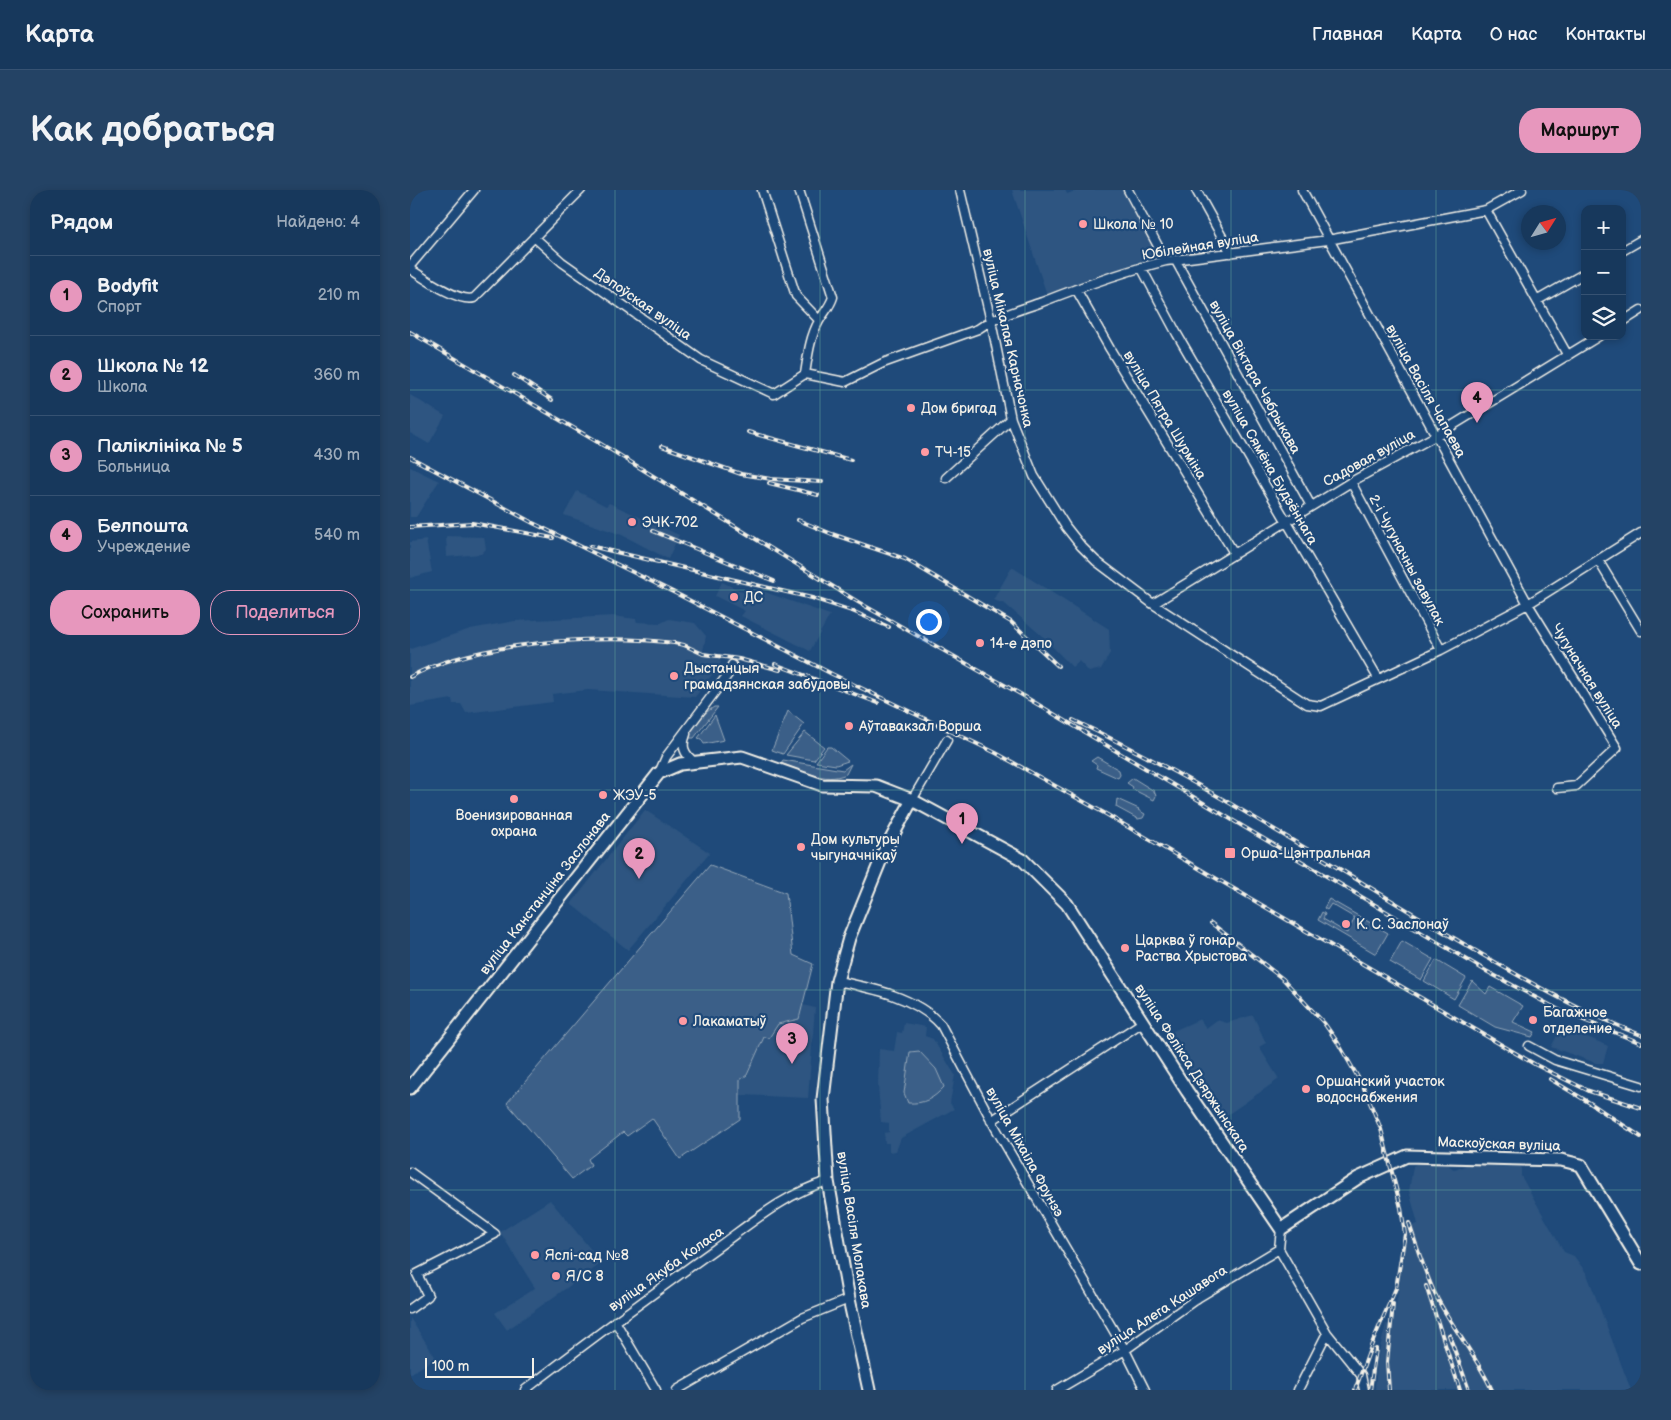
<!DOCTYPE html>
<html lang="ru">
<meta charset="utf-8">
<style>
:root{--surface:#17385c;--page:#244365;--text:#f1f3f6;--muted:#9eacbb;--line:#365272;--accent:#e797bd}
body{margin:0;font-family:"Balsamiq Sans",sans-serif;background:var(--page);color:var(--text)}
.controls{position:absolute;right:15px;top:15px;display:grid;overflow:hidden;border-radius:10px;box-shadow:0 2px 8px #0003}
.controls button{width:45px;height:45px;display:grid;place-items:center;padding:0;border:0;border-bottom:1px solid var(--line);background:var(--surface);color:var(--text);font:25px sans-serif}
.compass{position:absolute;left:1111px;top:15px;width:45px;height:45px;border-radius:50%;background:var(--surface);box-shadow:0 2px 8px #0003;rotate:53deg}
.scale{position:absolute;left:15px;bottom:12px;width:109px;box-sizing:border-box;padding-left:5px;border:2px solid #f4f1e8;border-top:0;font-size:14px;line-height:18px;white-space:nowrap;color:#f4f1e8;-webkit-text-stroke:4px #1f4a7a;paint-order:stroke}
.you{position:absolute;left:518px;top:431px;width:18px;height:18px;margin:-12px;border:4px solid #fff;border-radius:50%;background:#1a73e8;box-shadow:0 0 0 8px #1a73e833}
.badge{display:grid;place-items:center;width:32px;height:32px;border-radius:50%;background:var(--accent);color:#111;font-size:16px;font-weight:700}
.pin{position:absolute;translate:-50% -41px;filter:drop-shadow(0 1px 2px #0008)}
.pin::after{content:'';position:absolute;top:26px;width:18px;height:15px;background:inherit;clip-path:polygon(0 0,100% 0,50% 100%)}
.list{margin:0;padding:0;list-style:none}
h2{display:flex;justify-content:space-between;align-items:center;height:65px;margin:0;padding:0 20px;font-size:21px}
h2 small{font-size:16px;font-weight:400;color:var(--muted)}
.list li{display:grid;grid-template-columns:32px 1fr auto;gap:15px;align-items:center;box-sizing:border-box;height:80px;padding:0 20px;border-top:1px solid var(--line)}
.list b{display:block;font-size:19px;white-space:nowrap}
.list p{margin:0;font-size:16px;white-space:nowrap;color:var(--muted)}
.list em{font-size:16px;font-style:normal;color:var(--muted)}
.actions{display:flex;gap:10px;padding:15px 20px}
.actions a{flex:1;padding:11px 0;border:1px solid var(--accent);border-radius:20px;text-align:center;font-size:18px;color:var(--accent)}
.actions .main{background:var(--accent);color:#111}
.icon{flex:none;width:28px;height:28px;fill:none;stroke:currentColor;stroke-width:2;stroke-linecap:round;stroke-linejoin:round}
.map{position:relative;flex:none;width:1231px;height:1200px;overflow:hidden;border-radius:20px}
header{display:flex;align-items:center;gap:30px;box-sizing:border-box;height:70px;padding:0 25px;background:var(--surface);border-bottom:1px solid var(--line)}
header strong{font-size:24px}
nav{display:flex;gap:28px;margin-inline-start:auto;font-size:18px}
.intro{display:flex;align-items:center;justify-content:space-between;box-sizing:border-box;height:120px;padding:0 30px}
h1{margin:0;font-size:35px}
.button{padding:12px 22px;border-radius:20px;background:var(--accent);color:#111;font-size:18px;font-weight:700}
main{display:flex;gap:30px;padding:0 30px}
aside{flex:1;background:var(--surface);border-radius:20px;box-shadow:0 2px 8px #0003}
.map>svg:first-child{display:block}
.built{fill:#2d5581}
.green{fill:#3a5f88;stroke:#97a8b8}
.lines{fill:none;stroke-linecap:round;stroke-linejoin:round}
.street-casing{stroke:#f4f1e8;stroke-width:11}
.secondary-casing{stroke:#f4f1e8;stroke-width:15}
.street{stroke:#1f4a7a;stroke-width:8}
.secondary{stroke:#1f4a7a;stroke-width:11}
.rail-casing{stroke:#f4f1e8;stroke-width:4}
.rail{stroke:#1f4a7a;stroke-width:2;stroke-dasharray:5.5;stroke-linecap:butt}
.grid{fill:none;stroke:#5fa199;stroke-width:1;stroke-opacity:0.55}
.poi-dot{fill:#ff9aa2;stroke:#1f4a7a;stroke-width:2}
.labels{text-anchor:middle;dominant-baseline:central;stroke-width:4.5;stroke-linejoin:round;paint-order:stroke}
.poi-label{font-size:14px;fill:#f4f1e8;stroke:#1f4a7a;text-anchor:start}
.street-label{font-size:14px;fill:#f4f1e8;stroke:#1f4a7a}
</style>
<header>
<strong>Карта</strong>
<nav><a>Главная</a><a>Карта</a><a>О нас</a><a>Контакты</a></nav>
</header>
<div class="intro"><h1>Как добраться</h1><a class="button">Маршрут</a></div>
<main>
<aside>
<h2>Рядом<small>Найдено: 4</small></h2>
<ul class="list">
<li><span class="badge">1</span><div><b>Bodyfit</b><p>Спорт</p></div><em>210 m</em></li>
<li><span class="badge">2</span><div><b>Школа № 12</b><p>Школа</p></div><em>360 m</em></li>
<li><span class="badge">3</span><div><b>Паліклініка № 5</b><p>Больница</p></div><em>430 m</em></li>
<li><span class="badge">4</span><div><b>Белпошта</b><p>Учреждение</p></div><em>540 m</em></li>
</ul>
<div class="actions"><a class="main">Сохранить</a><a>Поделиться</a></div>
</aside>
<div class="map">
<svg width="1231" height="1200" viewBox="0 0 1231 1200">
<rect width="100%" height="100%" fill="#1f4a7a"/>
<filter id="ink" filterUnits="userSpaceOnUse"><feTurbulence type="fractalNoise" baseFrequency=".02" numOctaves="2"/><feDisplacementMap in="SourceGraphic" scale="10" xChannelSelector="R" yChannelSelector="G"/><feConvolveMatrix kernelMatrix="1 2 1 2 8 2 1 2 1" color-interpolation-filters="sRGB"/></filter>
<g filter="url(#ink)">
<path class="built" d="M602,0H655L657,4L668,0H714L749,64L637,105Z
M0,205L35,226L19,254L0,243Z
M0,277L29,291L6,327H0Z
M167,301L196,316L199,313L269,345L258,369L212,345L154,325Z
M36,346L74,347L76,359L71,364L37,367Z
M16,350L22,382L0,388V352Z
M602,377L699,439L700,463L691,479L679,482L669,471L662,477L632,446L595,414L583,410Z
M312,392L343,407H349L352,401L420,425L400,461L331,426L335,421L305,406Z
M203,426L226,429L227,432L251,433L259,429L285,433L296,446L292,466L309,469L311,473L285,507L178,500L142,504L143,512L56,523L51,514H43L42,509L0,516V459L60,439L105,431Z
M235,620L300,663L218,760L161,714Z
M393,815L405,818L398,908L330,905V890L338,885L354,846L368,834L389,829Z
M843,825L856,853L849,857L869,889L810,930L754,845L790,829L796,838L807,830L817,833Z
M494,833L516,837L515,846L523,849L545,885L540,913L544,919L491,948L486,961L479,962V953H475L474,943L479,942V933L471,932L468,896L469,859L484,861L487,842L492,843Z
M1152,836L1198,856L1193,873H1186L1141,857Z
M1011,971L1037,974L1045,980L1056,975L1111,977V986L1154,1062L1164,1066L1177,1084L1221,1200H965L967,1170L976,1134L983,1135L998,1037L1008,1034L999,1001L1003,976Z
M140,1010L192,1073L97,1140L85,1123L125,1098L90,1042Z
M0,1128L26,1168L0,1184Z"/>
<path class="green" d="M304,517H308L284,548H279C282,533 292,525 304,517Z
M378,521L394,534L373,564L362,560Z
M305,525L314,550L294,554L291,549L288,548Z
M395,542L414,557L404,570L376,565Z
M417,557H421L438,571L426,575L406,572Z
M687,567L709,580L710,585L708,588L686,578L687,575L681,571Z
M373,570L433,580L441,574L436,584C415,594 391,580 371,573Z
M723,588L744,601L746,606L744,610L722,599L723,597L717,593Z
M707,609L729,619L728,620L735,624L733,628L728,629L706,617Z
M300,675L376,703L383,765L403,774L389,829L368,834L359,848L354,847L337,885L330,890V929L270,969L242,928L217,946L213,942L178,969L181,975L162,989L97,913Z
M919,709L978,743L966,764L908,730L912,722L915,724L913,729L937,743L945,728L921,714L917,720L914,718Z
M992,751L1023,769L1011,790L980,772Z
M1026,770L1056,788L1044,809L1014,791Z
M1062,791L1076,804L1080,797L1113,816L1103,832L1125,842L1122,847L1085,837L1048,815Z
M509,861L526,879L534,897C523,909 514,914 498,913L494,903L500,862Z"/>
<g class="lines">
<defs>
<path id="street" d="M352,0L386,106L409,130
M550,0L581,131L601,229L624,286L656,337L671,356L686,371L743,414L897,514L911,516L1031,460L1118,414L1231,343
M718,0L756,71
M786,0L821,63
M892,0L1118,414L1207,558L1166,596L1147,598
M1076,20L1158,166
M124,47L152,72L291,170L364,204L395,184C398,165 400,147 409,131C414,122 420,117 423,107L389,0
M1212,61L1231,50
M766,71L901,316
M0,76L64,0
M731,77L767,144L968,488
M0,79C14,88 49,113 64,108L171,0
M666,99L700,159L824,363
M1128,110L1175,83
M1212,132L1231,120
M395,184L435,192L473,173L568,139C587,126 610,120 632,112C673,96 714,81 756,71L918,50L1076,20L1112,0
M536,288L601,229
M941,292L1031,460
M1188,370L1231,441
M743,414L941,292L1027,245L1189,146
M276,544C271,557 274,563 284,572
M249,583L256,567L319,483L322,475
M502,610L537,550
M427,791C462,798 506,807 531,835L585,937L715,1160L735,1200
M1119,856L1145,870L1231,896
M581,931L733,832
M0,982L85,1044L7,1084L18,1106L0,1119
M871,1039L869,1059L917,1143L888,1200
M205,1131L246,1200
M917,1143L951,1185L954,1200
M115,1200C177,1152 241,1105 305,1059C340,1034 376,1003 418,991
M267,1200L392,1128L439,1109
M647,1200L715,1160L789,1107L869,1059"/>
<path id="secondary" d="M0,898L249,583L270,574L332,567L412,595L466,596L502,610L613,670L657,714L777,901L871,1039L948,988L997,966L1151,970L1171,975L1231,1074
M459,1200L439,1109L418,991L413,909L427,791L439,748L474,662L502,610"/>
</defs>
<use href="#street" class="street-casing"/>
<use href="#secondary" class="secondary-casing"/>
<use href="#street" class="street"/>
<use href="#secondary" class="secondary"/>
<defs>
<path id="rail" d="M0,142L201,260L448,412L612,505L1076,781L1151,821L1231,853
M104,185L142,210
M338,242L441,270
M252,256L331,284L361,289L412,292
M0,267L123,333L271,406L422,484L586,563L694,623L1126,875L1179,901L1231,918
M359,293L408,305
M388,330L422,344L495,369L601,432L648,476
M0,337L62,333L143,348
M243,341L364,391
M180,356L402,408L442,421L479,437
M365,474L468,513
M0,487C62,452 193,443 264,453L274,455L293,464L329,469L370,480
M663,530C793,591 914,671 1037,744C1100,781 1163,819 1231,845
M801,733L873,789L914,833L928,853L953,896L971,939L991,1018L995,1044L986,1098L963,1151L945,1200
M1140,889L1180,913L1231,947
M999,1033C1007,1058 1015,1084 1027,1108C1044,1140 1067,1167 1082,1200
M1016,1096L1050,1200
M1039,1145L1059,1200
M960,1200L966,1159
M979,1200L977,1172L983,1114"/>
</defs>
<use href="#rail" class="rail-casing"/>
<use href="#rail" class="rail"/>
</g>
</g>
<path class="grid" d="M205,0V1200M410,0V1200M615,0V1200M821,0V1200M1026,0V1200M0,200H1231M0,400H1231M0,600H1231M0,800H1231M0,1000H1231"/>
<g class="poi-dot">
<circle cx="673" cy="34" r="5"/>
<circle cx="501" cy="218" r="5"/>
<circle cx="515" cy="262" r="5"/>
<circle cx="222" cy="332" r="5"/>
<circle cx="324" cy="407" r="5"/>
<circle cx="570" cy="453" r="5"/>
<circle cx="264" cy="486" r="5"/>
<circle cx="439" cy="536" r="5"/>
<circle cx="193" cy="605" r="5"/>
<circle cx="104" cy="609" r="5"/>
<circle cx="391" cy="657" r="5"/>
<rect x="814" y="657" width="12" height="12" rx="2.5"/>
<circle cx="936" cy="734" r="5"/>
<circle cx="715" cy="758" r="5"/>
<circle cx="1123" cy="830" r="5"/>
<circle cx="273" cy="831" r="5"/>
<circle cx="896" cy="899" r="5"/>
<circle cx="125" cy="1065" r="5"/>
<circle cx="146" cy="1086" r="5"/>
</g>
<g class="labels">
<g class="poi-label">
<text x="683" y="34">Школа № 10</text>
<text x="511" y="218">Дом бригад</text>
<text x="525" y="262">ТЧ-15</text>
<text x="232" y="332">ЭЧК-702</text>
<text x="334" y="407">ДС</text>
<text x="580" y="453">14-е дэпо</text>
<text x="274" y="478">Дыстанцыя<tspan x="274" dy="16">грамадзянская забудовы</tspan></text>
<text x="449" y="536">Аўтавакзал Ворша</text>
<text x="203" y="605">ЖЭУ-5</text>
<text x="104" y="625" text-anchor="middle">Военизированная<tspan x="104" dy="16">охрана</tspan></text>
<text x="401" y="649">Дом культуры<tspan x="401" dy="16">чыгуначнікаў</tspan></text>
<text x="831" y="663">Орша-Цэнтральная</text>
<text x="946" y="734">К. С. Заслонаў</text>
<text x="725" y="750">Царква ў гонар<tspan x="725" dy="16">Раства Хрыстова</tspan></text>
<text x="1133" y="822">Багажное<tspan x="1133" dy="16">отделение</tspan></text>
<text x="283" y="831">Лакаматыў</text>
<text x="906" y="891">Оршанский участок<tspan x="906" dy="16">водоснабжения</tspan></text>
<text x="135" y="1065">Яслі-сад №8</text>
<text x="156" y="1086">Я/С 8</text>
</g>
<g class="street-label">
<text transform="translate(790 56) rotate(-9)">Юбілейная вуліца</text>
<text transform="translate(233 114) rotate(35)">Дэпоўская вуліца</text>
<text transform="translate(598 148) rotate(77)">вуліца Мікалая Карначонка</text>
<text transform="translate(845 187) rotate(61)">вуліца Віктара Чэбрыкава</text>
<text transform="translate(1016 201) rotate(61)">вуліца Васіля Чапаева</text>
<text transform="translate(755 225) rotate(59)">вуліца Пятра Шурміна</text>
<text transform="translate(959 268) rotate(-29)">Садовая вуліца</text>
<text transform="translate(860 277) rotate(60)">вуліца Сямёна Будзённага</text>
<text transform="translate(997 370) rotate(62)">2-і Чугуначны завулак</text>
<text transform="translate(1177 486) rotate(58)">Чугуначная вуліца</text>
<text transform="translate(135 703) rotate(-52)">вуліца Канстанціна Заслонава</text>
<text transform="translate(782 878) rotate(57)">вуліца Фелікса Дзяржынскага</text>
<text transform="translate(1089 954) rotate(2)">Маскоўская вуліца</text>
<text transform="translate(615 962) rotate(61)">вуліца Міхаіла Фрунзэ</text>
<text transform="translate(444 1040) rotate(81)">вуліца Васіля Молакава</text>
<text transform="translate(256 1079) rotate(-35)">вуліца Якуба Коласа</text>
<text transform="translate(752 1120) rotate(-33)">вуліца Алега Кашавога</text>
</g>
</g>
</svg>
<div class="controls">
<button>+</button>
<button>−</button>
<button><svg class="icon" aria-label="layers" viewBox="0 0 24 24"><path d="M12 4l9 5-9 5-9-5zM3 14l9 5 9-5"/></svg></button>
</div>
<svg class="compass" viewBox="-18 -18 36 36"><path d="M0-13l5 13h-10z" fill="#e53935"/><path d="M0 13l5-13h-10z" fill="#9eacbb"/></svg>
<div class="scale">100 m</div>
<div class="you"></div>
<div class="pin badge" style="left:552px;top:654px">1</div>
<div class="pin badge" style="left:229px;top:689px">2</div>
<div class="pin badge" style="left:382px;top:874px">3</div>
<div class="pin badge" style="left:1067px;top:233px">4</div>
</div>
</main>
